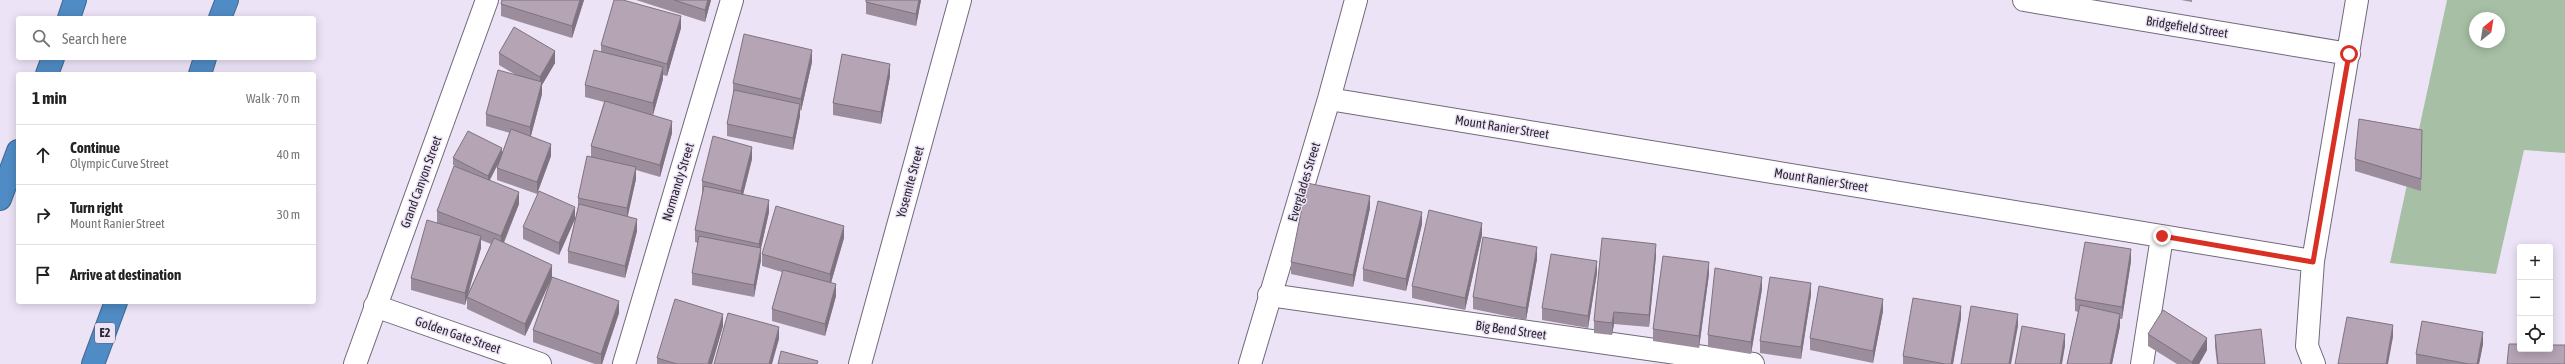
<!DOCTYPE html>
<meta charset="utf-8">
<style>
:root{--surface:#fff;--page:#f2f2f2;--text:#222;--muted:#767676;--line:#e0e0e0}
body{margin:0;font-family:"Asap Condensed",sans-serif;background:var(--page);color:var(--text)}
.controls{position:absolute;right:12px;bottom:12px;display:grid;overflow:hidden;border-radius:4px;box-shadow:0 2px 10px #0003}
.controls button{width:36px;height:36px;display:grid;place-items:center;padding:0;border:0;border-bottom:1px solid var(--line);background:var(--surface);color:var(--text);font:20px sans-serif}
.compass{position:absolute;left:2469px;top:12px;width:36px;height:36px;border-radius:50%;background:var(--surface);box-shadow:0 2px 10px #0003;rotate:30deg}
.stop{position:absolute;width:12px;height:12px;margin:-9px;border:3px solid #d93025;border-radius:50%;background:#fff}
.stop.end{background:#d93025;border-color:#fff;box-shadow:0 1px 4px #0008}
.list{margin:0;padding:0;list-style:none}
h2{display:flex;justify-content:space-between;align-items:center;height:52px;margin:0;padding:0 16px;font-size:17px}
h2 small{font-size:13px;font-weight:400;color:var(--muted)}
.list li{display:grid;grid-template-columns:26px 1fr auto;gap:12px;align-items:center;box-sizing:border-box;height:60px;padding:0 16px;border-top:1px solid var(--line)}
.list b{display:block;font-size:15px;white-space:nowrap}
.list p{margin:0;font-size:13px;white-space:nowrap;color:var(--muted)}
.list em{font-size:13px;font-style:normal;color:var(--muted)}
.icon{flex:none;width:22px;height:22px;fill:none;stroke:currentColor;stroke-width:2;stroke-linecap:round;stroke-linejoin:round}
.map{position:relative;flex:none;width:2565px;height:364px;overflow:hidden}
.search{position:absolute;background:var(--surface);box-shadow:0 2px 10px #0003;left:16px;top:16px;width:300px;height:44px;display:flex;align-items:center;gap:10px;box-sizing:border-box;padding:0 14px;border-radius:4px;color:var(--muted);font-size:15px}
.panel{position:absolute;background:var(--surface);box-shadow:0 2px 10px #0003;left:16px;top:72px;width:300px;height:232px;border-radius:4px}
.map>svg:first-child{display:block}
.green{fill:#a7c0a5;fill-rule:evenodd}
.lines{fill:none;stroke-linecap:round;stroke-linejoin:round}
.minor-casing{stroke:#71697b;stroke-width:24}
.motorway-casing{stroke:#426890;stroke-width:24}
.minor{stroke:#fff;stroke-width:22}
.motorway{stroke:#4f8bc4;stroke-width:22}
.wall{fill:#9b8d9b;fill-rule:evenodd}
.shaded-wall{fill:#7e737e}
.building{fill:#b4a4b4;stroke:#7e737e}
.route{stroke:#d93025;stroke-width:5}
.labels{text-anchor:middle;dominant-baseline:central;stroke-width:3;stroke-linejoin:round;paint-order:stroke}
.shield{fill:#ede3f7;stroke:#65606b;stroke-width:1}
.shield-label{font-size:12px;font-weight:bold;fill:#2b282f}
.street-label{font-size:13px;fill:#2b282f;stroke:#ede3f7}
</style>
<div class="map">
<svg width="2565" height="364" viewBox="0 0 2565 364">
<rect width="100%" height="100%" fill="#ede3f7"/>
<path class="green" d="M2447,0H2565V153L2524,150L2496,274L2390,263ZM2475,18H2499V42H2475Z"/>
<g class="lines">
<defs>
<path id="minor" d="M2024,0L2349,54
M1329,99L2313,261
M1269,295L1753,364
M375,306L540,364
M355,364L487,0
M624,364L732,0
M860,364L960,0
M1250,364L1329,99L1356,0
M2142,364L2162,237
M2314,364L2307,346L2313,261L2357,0"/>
<path id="motorway" d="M69,18L75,0
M220,18L227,0
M47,74L53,58
M200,74L205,58
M0,199L18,151
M93,364L116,302"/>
</defs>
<use href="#minor" class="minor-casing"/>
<use href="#motorway" class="motorway-casing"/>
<use href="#minor" class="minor"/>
<use href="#motorway" class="motorway"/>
</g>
<path class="wall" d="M502,0H584L572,38L501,16V4Z
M636,0H711L705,22Z
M921,0L916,26L866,14V2Z
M2181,0H2192V2Z
M681,28L667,76L663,75V79L653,115L672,133L660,177L636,170V179L627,217L637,231L625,278L568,263V251L578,207V198L591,157V146L604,102L585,97V85L601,52V45Z
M499,53L555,63L542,85V94L531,136L551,156L537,194L497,180V168L499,162L490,180L519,204L504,243L552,277L619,313L602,364H595L533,342V330L551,280L525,336L467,309V298L465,305L411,290V278L437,223V211L461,169L453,165V158L502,153L510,133L486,126V114L516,75L499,65ZM481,240L491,244L467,296L481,248Z
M812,62L801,111L800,110V116L793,150L727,136V124L733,95V83Z
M890,76L881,124L833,115V103Z
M2422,142L2421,191L2355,171V159Z
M752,159L743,194L769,212L761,248V260L754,297L692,285V273L698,243L695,242V230L703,193H702V181Z
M1370,208L1353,287L1291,274V262Z
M575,219L559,255L523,239V227Z
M1422,224L1406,291L1363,281V269Z
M1482,235L1465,310L1412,298V286Z
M844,238L831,283L836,296L825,336L772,321V309L782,272L762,266V254Z
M1656,256L1649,327L1614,324L1612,335L1594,333V321Z
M1537,259L1526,320L1473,309V297Z
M2131,261L2122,319H2120V326L2112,364H2067L2078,312L2075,311V299Z
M1597,273L1588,328L1542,320V308Z
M1709,274L1699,348L1653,341V329Z
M1762,289L1751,354L1708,347V335Z
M1811,295L1801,359L1760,353V341Z
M1883,311L1873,363L1810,350V338Z
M1961,318L1953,364H1903V356Z
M723,326L712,364H657V358Z
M2148,334L2207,350L2199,364H2177L2148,346Z
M2215,335L2265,364H2217L2215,347Z
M2483,344L2479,364H2416V354Z"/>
<path class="shaded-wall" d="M580,0H584L572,38V26Z
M708,0H711L705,22V10Z
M919,0H921L916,26V14Z
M681,16V28L667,76V64Z
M812,50V62L801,111V99Z
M555,51V63L542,85V94L530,139V127L540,89V77Z
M890,64V76L881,124V112Z
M663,67V79L653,115V103Z
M800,104V116L793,150V138Z
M672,121V133L660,177V165Z
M551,144V156L537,194V182Z
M752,147V159L741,203V191Z
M502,148V156L488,183V176Z
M636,167V179L627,220V208Z
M519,192V204L501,248V236Z
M1370,196V208L1353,287V275Z
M769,200V212L761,248V260L754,297V285L759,256V244Z
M575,207V219L559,255V243Z
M1422,212V224L1406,291V279Z
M637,219V231L625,278V266Z
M1482,223V235L1465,310V298Z
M844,226V238L830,286V274Z
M481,236V248L465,305V293Z
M1656,244V256L1649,327V315Z
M1537,247V259L1526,320V308Z
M2131,249V261L2122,319V307Z
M1597,261V273L1588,328V316Z
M1709,262V274L1699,348V336Z
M552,265V277L525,336V324Z
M1762,277V289L1751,354V342Z
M1811,283V295L1801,359V347Z
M836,284V296L825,336V324Z
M1883,299V311L1873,363V351Z
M619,301V313L602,364H601V354Z
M1961,306V318L1953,364H1951Z
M1614,312V324L1612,335V323Z
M723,314V326L712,364H708Z
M2018,314V326L2011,364H2009Z
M2120,314V326L2112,364H2110Z
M2393,325V337L2388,364H2386Z
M779,327V339L772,364H769Z
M2483,332V344L2479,364H2477Z
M2065,334V346L2062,364H2060Z
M2207,338V350L2199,364H2192V362Z"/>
<path class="building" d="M502,0H580L572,26L501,4Z
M614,0H623L681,16L667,64L601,45Z
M674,0H708L705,10Z
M866,0H919L916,14L866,2Z
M514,27L555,51L540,77L499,53Z
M744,34L812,50L801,99L733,83Z
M594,50L663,67L653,103L585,85Z
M842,54L890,64L881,112L833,103Z
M498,70L542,82L530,127L486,114Z
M734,90L800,104L793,138L727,124Z
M605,101L672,121L660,165L591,146Z
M2359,119L2422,130L2421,179L2355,159Z
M511,129L551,144L537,182L497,168Z
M468,131L502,148L488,176L453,158Z
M713,136L752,147L741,191L702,181Z
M587,156L636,167L627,208L578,198Z
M454,166L519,192L501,236L437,211Z
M1307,183L1370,196L1353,275L1291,262Z
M704,186L769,200L759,244L695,230Z
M539,191L575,207L559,243L523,227Z
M1378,201L1422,212L1406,279L1363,269Z
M579,204L637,219L625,266L568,251Z
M776,206L844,226L830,274L762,254Z
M1429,210L1482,223L1465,298L1412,286Z
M427,220L481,236L465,293L411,278Z
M699,236L761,248L754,285L692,273Z
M1483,237L1537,247L1526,308L1473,297Z
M494,238L552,265L525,324L467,297Z
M1602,238L1656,244L1649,315L1614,312L1612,323L1594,321Z
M2085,242L2131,249L2122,307L2075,299Z
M1551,254L1597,261L1588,316L1542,308Z
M1663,256L1709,262L1699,336L1653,329Z
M1715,268L1762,277L1751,342L1708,335Z
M783,270L836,284L825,324L772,309Z
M552,277L619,301L601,354L533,330Z
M1770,277L1811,283L1801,347L1760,341Z
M1819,286L1883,299L1873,351L1810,338Z
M1913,298L1961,306L1951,364H1945L1903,356Z
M675,299L723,314L708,364H677L657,358Z
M2080,305L2120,314L2110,364H2067Z
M1971,306L2018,314L2009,364H1961Z
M2163,310L2207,338L2192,362L2148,334Z
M728,313L779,327L769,364H714Z
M2347,317L2393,325L2386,364H2338Z
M2422,321L2483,332L2477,364H2469L2416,354Z
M2022,326L2065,334L2060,364H2015Z
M2261,329L2265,364H2218L2215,335Z
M2509,344H2520V349H2550V345H2565V364H2507Z
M781,351L818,361L817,364H778Z"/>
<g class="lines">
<path class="route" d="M2162,236L2313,262L2349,54"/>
</g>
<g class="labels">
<rect class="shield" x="95" y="323" width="20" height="20" rx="3"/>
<g class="shield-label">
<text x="105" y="333">E2</text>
</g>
<g class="street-label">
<text transform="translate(2187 27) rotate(9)">Bridgefield Street</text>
<text transform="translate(1502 127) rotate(9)">Mount Ranier Street</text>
<text transform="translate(1821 180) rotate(9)">Mount Ranier Street</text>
<text transform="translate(421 182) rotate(-70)">Grand Canyon Street</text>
<text transform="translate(678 182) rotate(-73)">Normandy Street</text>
<text transform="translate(910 182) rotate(-75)">Yosemite Street</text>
<text transform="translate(1304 182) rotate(-73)">Everglades Street</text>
<text transform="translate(1511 330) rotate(8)">Big Bend Street</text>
<text transform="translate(458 335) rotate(19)">Golden Gate Street</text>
</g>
</g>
</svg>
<div class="controls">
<button>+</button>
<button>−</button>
<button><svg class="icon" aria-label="locate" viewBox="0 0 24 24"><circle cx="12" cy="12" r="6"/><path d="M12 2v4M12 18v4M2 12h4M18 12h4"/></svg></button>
</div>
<svg class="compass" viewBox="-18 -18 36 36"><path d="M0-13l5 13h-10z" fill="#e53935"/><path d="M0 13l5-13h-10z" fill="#767676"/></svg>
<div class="stop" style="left:2349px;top:54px"></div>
<div class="stop end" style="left:2162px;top:236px"></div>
<div class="search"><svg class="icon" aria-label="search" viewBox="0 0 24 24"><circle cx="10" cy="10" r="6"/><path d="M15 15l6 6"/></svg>Search here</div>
<section class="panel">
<h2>1 min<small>Walk · 70 m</small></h2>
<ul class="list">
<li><svg class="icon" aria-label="ahead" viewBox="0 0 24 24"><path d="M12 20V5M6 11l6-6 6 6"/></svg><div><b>Continue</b><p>Olympic Curve Street</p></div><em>40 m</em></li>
<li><svg class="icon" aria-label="right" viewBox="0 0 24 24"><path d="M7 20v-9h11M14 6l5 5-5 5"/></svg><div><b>Turn right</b><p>Mount Ranier Street</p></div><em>30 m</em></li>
<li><svg class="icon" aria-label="arrive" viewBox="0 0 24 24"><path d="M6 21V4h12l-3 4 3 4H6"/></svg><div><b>Arrive at destination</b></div></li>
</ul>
</section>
</div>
